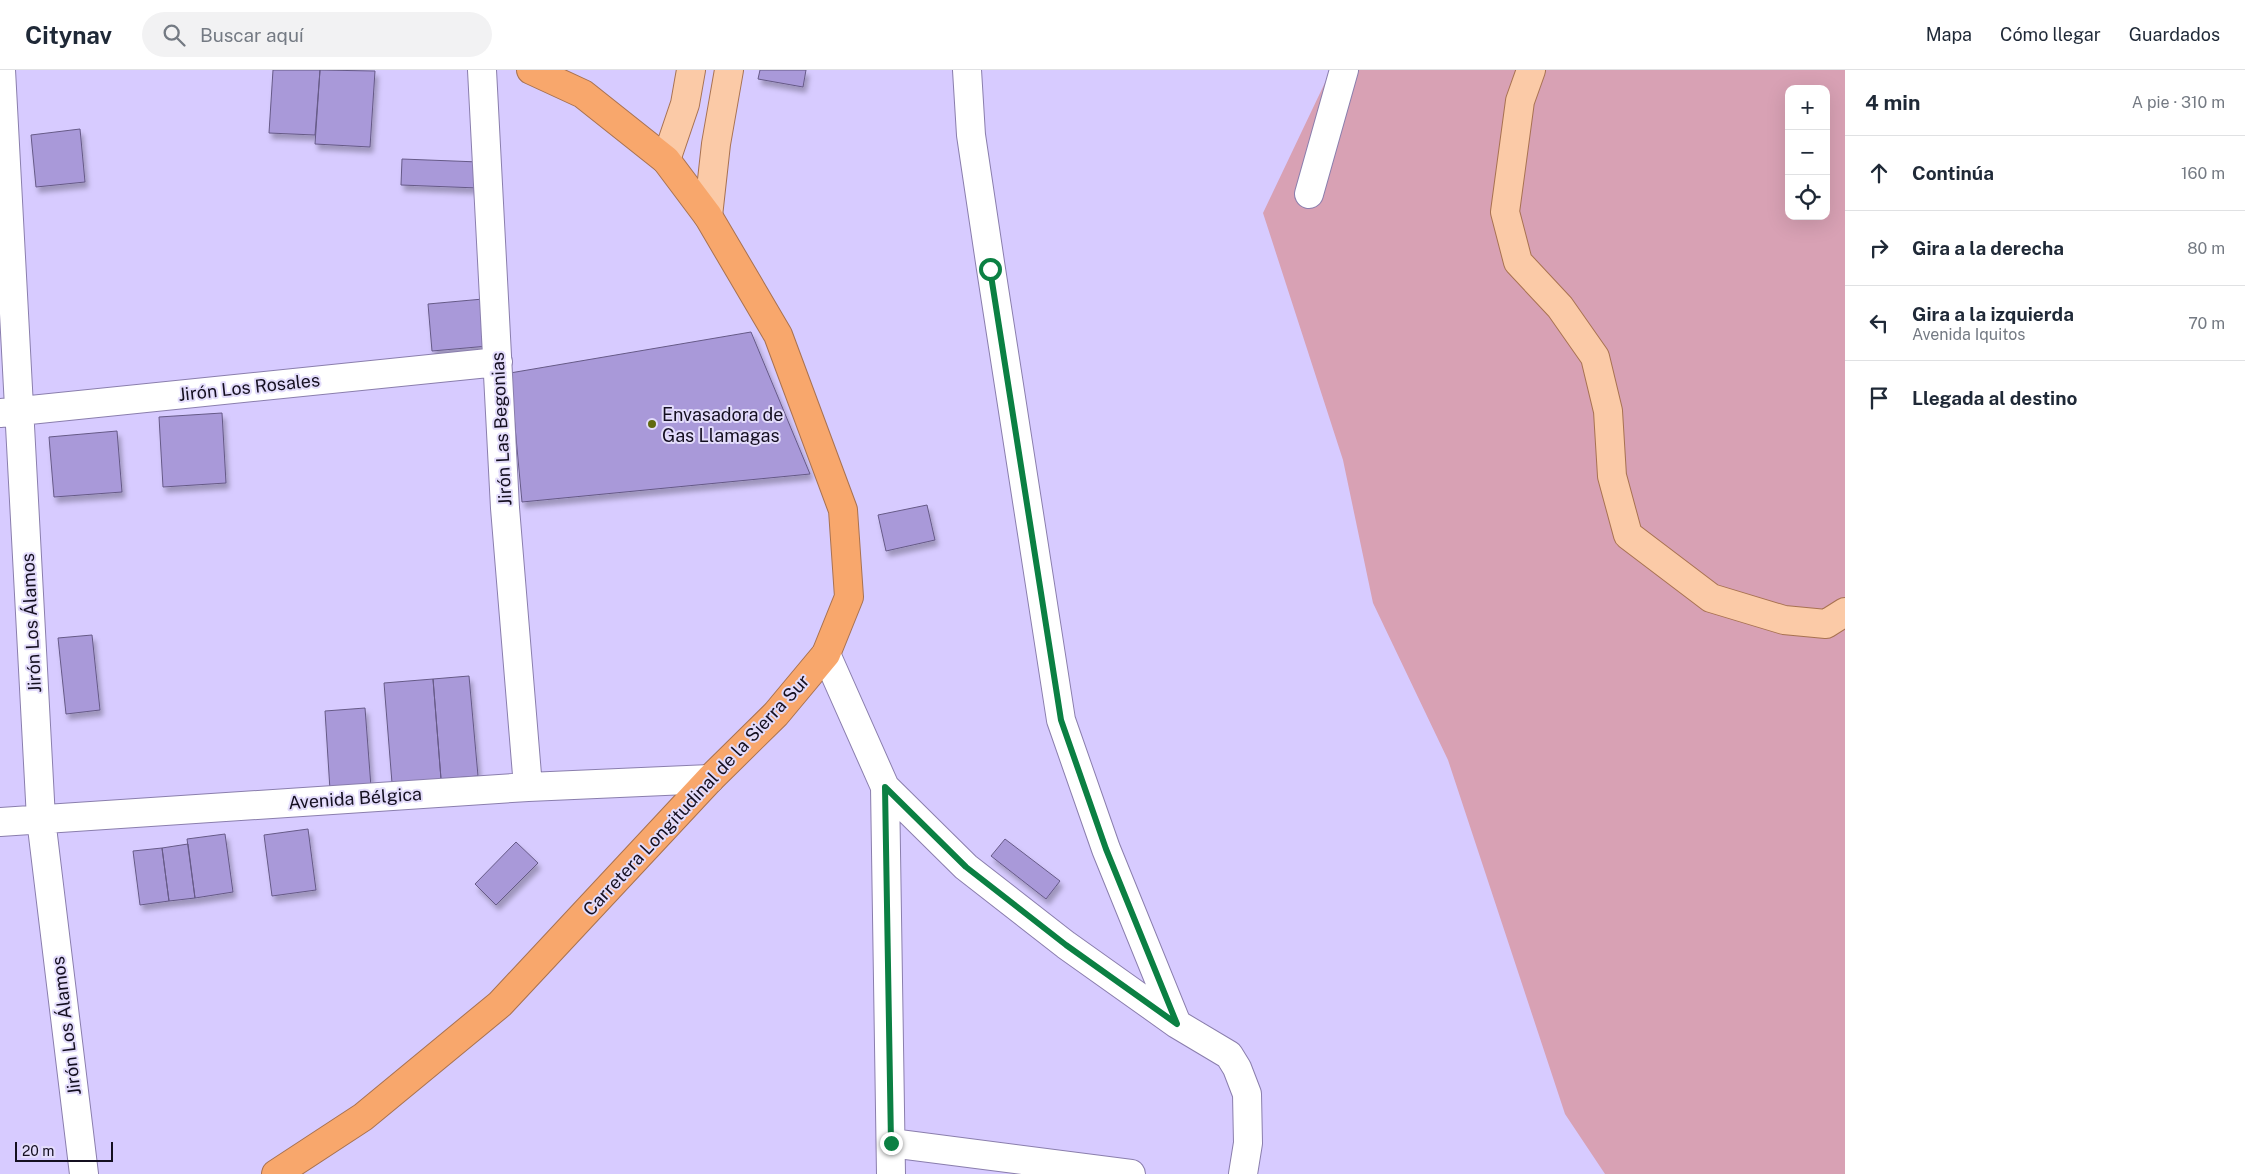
<!DOCTYPE html>
<html lang="es">
<meta charset="utf-8">
<style>
:root{--surface:#fff;--page:#f2f2f3;--text:#1f2937;--muted:#747a83;--line:#e0e1e3}
body{margin:0;font-family:"Public Sans",sans-serif;background:var(--page);color:var(--text)}
.controls{position:absolute;right:15px;top:15px;display:grid;overflow:hidden;border-radius:10px;box-shadow:0 5px 20px #0002}
.controls button{width:45px;height:45px;display:grid;place-items:center;padding:0;border:0;border-bottom:1px solid var(--line);background:var(--surface);color:var(--text);font:25px sans-serif}
.scale{position:absolute;left:15px;bottom:12px;width:98px;box-sizing:border-box;padding-left:5px;border:2px solid #140f20;border-top:0;font-size:14px;line-height:18px;white-space:nowrap;color:#140f20;-webkit-text-stroke:4px #e3dcfb;paint-order:stroke}
.stop{position:absolute;width:15px;height:15px;margin:-11px;border:4px solid #0b8043;border-radius:50%;background:#fff}
.stop.end{background:#0b8043;border-color:#fff;box-shadow:0 1px 5px #0008}
.list{margin:0;padding:0;list-style:none}
h2{display:flex;justify-content:space-between;align-items:center;height:65px;margin:0;padding:0 20px;font-size:21px}
h2 small{font-size:16px;font-weight:400;color:var(--muted)}
.list li{display:grid;grid-template-columns:32px 1fr auto;gap:15px;align-items:center;box-sizing:border-box;height:75px;padding:0 20px;border-top:1px solid var(--line)}
.list b{display:block;font-size:19px;white-space:nowrap}
.list p{margin:0;font-size:16px;white-space:nowrap;color:var(--muted)}
.list em{font-size:16px;font-style:normal;color:var(--muted)}
.icon{flex:none;width:28px;height:28px;fill:none;stroke:currentColor;stroke-width:2;stroke-linecap:round;stroke-linejoin:round}
.map{position:relative;flex:none;width:1845px;height:1104px;overflow:hidden}
header{display:flex;align-items:center;gap:30px;box-sizing:border-box;height:70px;padding:0 25px;background:var(--surface);border-bottom:1px solid var(--line)}
header strong{font-size:24px}
nav{display:flex;gap:28px;margin-inline-start:auto;font-size:18px}
.search{width:350px;height:45px;background:var(--page);display:flex;align-items:center;gap:12px;box-sizing:border-box;padding:0 18px;border-radius:28px;color:var(--muted);font-size:19px}
main{display:flex}
aside{flex:1;background:var(--surface)}
.map>svg:first-child{display:block}
.green{fill:#d8a1b4;fill-rule:evenodd}
.building{fill:#a999d9;stroke:#665a87;filter:url(#shadow)}
.lines{fill:none;stroke-linecap:round;stroke-linejoin:round}
.minor-casing{stroke:#8a7ead;stroke-width:30}
.major-casing{stroke:#a87251;stroke-width:30}
.highway-casing{stroke:#a87251;stroke-width:30}
.minor{stroke:#fff;stroke-width:28}
.major{stroke:#fbcaa7;stroke-width:28}
.highway{stroke:#f8a76c;stroke-width:28}
.route{stroke:#0b8043;stroke-width:6}
.poi-dot{fill:#616a0f;stroke:#e3dcfb;stroke-width:2}
.labels{text-anchor:middle;dominant-baseline:central;stroke-width:4;stroke-linejoin:round;paint-order:stroke}
.street-label{font-size:18px;fill:#140f20;stroke:#e3dcfb}
.poi-label{font-size:18px;fill:#140f20;stroke:#e3dcfb;text-anchor:start}
</style>
<header>
<strong>Citynav</strong>
<div class="search"><svg class="icon" aria-label="search" viewBox="0 0 24 24"><circle cx="10" cy="10" r="6"/><path d="M15 15l6 6"/></svg>Buscar aquí</div>
<nav><a>Mapa</a><a>Cómo llegar</a><a>Guardados</a></nav>
</header>
<main>
<div class="map">
<svg width="1845" height="1104" viewBox="0 0 1845 1104">
<defs>
<filter id="shadow"><feDropShadow dx="3" dy="5.5" stdDeviation="2.5" flood-color="#0004"/></filter>
</defs>
<rect width="100%" height="100%" fill="#d7cbff"/>
<path class="green" d="M1331,0H1845V1104H1605L1565,1044L1448,690L1373,533L1343,390L1263,143ZM1789,19H1826V146H1789Z"/>
<path class="building" d="M273,0H320L315,65L269,63Z
M320,0L375,1L370,77L315,74Z
M760,0H806L803,17L758,9Z
M80,59L85,112L36,117L31,65Z
M402,89L479,92L478,118L401,115Z
M483,229L488,276L432,281L428,234Z
M751,262L810,404L522,432L510,303Z
M222,343L226,413L163,417L159,347Z
M117,361L122,422L54,427L49,367Z
M927,435L935,470L886,481L878,445Z
M92,565L100,640L66,644L58,568Z
M469,606L478,706L441,709L433,609Z
M433,609L441,709L392,713L384,613Z
M365,638L371,717L330,720L325,641Z
M308,759L316,820L272,826L264,765Z
M225,764L233,822L195,828L187,769Z
M1005,769L1060,811L1046,829L991,786Z
M516,772L538,793L496,835L475,814Z
M188,774L195,828L169,831L162,778Z
M162,778L169,831L140,835L133,781Z"/>
<g class="lines">
<defs>
<path id="minor" d="M1,0L41,749L84,1104
M482,0L505,438L528,717
M967,0L971,65L991,199L1061,650L1106,779L1177,954
M1309,124L1344,0
M0,343L498,292
M826,584L885,717L891,1104
M885,717L966,797L1066,875L1177,954L1229,985L1237,998L1247,1024L1248,1073L1243,1104
M0,752L528,717L710,709
M891,1073L1131,1104"/>
<path id="major" d="M1531,0L1520,31L1505,142L1518,192L1560,237L1595,287L1608,341L1612,406L1628,465L1711,528L1784,550L1826,554L1845,542
M666,90L685,34L691,0
M708,146L716,74L729,0"/>
<path id="highway" d="M276,1104L363,1047L500,934L710,709L776,644L826,584L849,527L843,440L778,265L708,146L666,90L583,24L531,0"/>
</defs>
<use href="#minor" class="minor-casing"/>
<use href="#major" class="major-casing"/>
<use href="#highway" class="highway-casing"/>
<use href="#minor" class="minor"/>
<use href="#major" class="major"/>
<use href="#highway" class="highway"/>
</g>
<g class="lines">
<path class="route" d="M891,1073L885,717L966,797L1066,875L1177,954L1106,779L1061,650L990,199"/>
</g>
<circle class="poi-dot" cx="652" cy="354" r="5"/>
<g class="labels">
<g class="street-label">
<text transform="translate(249 317) rotate(-6)">Jirón Los Rosales</text>
<text transform="translate(501 359) rotate(-93)">Jirón Las Begonias</text>
<text transform="translate(31 553) rotate(-93)">Jirón Los Álamos</text>
<text transform="translate(696 725) rotate(-47)">Carretera Longitudinal de la Sierra Sur</text>
<text transform="translate(355 728) rotate(-4)">Avenida Bélgica</text>
<text transform="translate(66 956) rotate(-97)">Jirón Los Álamos</text>
</g>
<g class="poi-label">
<text x="662" y="344">Envasadora de<tspan x="662" dy="21">Gas Llamagas</tspan></text>
</g>
</g>
</svg>
<div class="controls">
<button>+</button>
<button>−</button>
<button><svg class="icon" aria-label="locate" viewBox="0 0 24 24"><circle cx="12" cy="12" r="6"/><path d="M12 2v4M12 18v4M2 12h4M18 12h4"/></svg></button>
</div>
<div class="scale">20 m</div>
<div class="stop" style="left:990px;top:199px"></div>
<div class="stop end" style="left:891px;top:1073px"></div>
</div>
<aside>
<h2>4 min<small>A pie · 310 m</small></h2>
<ul class="list">
<li><svg class="icon" aria-label="ahead" viewBox="0 0 24 24"><path d="M12 20V5M6 11l6-6 6 6"/></svg><div><b>Continúa</b></div><em>160 m</em></li>
<li><svg class="icon" aria-label="right" viewBox="0 0 24 24"><path d="M7 20v-9h11M14 6l5 5-5 5"/></svg><div><b>Gira a la derecha</b></div><em>80 m</em></li>
<li><svg class="icon" aria-label="left" viewBox="0 0 24 24"><path d="M17 20v-9H6M10 6l-5 5 5 5"/></svg><div><b>Gira a la izquierda</b><p>Avenida Iquitos</p></div><em>70 m</em></li>
<li><svg class="icon" aria-label="arrive" viewBox="0 0 24 24"><path d="M6 21V4h12l-3 4 3 4H6"/></svg><div><b>Llegada al destino</b></div></li>
</ul>
</aside>
</main>
